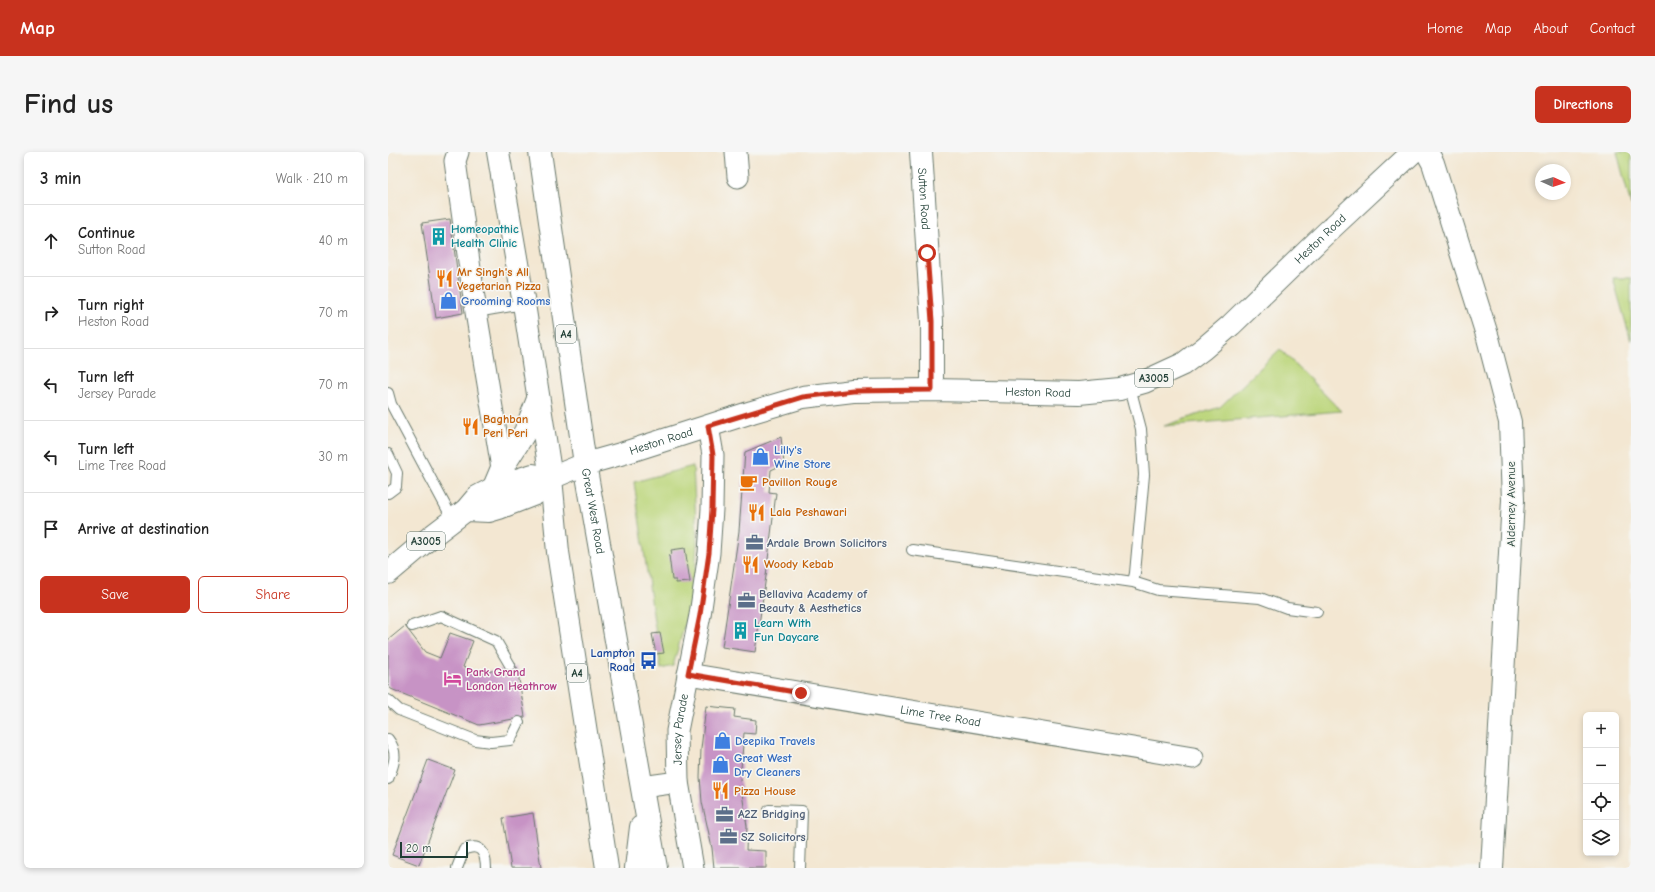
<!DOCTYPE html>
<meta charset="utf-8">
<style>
:root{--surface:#fff;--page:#f6f6f6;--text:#222;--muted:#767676;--line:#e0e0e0;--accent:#c8321e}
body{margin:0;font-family:"Comic Neue",sans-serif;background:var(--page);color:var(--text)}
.controls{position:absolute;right:12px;bottom:12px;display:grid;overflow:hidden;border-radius:6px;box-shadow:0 2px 6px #0003}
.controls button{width:36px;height:36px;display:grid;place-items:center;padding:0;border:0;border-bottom:1px solid var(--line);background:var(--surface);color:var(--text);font:20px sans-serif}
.compass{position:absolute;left:1147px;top:12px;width:36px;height:36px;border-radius:50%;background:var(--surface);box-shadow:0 2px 6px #0003;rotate:93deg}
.scale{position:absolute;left:12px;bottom:10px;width:68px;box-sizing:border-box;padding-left:4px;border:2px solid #1f3d34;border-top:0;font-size:11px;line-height:14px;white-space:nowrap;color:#1f3d34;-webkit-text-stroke:3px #f6f6f2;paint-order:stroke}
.stop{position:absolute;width:12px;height:12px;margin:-9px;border:3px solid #c8321e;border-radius:50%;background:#fff}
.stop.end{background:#c8321e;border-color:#fff;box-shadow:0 1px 4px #0008}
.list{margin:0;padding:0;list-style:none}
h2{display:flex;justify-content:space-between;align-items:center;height:52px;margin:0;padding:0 16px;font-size:17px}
h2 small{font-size:13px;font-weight:400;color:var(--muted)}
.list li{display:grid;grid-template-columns:26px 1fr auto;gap:12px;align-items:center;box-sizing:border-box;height:72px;padding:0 16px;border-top:1px solid var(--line)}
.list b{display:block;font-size:15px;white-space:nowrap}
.list p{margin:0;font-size:13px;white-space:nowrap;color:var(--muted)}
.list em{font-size:13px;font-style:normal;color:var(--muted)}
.actions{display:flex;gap:8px;padding:12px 16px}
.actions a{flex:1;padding:9px 0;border:1px solid var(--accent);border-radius:6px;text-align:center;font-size:14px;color:var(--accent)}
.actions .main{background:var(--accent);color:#fff}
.icon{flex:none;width:22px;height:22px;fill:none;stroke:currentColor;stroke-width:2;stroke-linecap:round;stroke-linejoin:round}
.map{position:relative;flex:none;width:1243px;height:716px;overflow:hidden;border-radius:6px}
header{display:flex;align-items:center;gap:24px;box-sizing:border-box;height:56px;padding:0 20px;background:var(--accent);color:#fff}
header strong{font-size:19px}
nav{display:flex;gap:22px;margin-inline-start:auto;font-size:14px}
.intro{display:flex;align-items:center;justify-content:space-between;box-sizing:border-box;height:96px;padding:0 24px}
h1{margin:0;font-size:28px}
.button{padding:10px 18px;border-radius:6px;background:var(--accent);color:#fff;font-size:14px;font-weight:700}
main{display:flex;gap:24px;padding:0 24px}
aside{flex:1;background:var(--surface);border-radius:6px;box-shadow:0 2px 6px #0003}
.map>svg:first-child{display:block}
.green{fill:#bcd67b;stroke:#6e8a58}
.building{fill:#c793c5}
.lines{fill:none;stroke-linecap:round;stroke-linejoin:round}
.service-casing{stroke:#69786b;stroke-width:12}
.minor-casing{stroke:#69786b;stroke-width:23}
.tertiary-casing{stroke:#69786b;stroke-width:24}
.primary-casing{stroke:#69786b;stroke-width:24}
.trunk-casing{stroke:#69786b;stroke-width:24}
.service{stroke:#fff;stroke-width:10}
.minor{stroke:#fff;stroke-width:21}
.tertiary{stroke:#fff;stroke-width:22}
.primary{stroke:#fff;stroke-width:22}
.trunk{stroke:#fff;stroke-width:22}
.route{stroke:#c8321e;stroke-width:5}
.labels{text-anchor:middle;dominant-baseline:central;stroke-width:3;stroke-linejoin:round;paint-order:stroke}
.shield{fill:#f6f6f2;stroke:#60746d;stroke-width:1}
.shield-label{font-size:11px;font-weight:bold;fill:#1f3d34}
.street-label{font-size:12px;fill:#1f3d34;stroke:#f6f6f2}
.culture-label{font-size:12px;font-weight:bold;fill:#0d838f;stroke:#f6f6f2;text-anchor:start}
.food-label{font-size:12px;font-weight:bold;fill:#c56008;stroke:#f6f6f2;text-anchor:start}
.shop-label{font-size:12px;font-weight:bold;fill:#366cbe;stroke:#f6f6f2;text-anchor:start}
.service-label{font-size:12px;font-weight:bold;fill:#4e5e75;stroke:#f6f6f2;text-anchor:start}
.transit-label{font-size:12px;font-weight:bold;fill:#164399;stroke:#f6f6f2;text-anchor:end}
.hotel-label{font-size:12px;font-weight:bold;fill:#b23c85;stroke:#f6f6f2;text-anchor:start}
</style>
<header>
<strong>Map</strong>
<nav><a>Home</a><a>Map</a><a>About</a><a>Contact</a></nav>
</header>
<div class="intro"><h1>Find us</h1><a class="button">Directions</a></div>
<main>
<aside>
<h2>3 min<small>Walk · 210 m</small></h2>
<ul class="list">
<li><svg class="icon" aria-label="ahead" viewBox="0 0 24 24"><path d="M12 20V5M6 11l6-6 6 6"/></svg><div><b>Continue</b><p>Sutton Road</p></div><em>40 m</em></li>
<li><svg class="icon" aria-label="right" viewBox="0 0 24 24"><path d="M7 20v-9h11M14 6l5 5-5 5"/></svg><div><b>Turn right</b><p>Heston Road</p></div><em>70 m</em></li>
<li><svg class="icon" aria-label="left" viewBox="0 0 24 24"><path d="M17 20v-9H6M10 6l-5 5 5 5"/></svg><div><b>Turn left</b><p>Jersey Parade</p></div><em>70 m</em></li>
<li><svg class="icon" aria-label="left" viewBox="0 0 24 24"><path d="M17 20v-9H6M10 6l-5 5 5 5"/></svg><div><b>Turn left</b><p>Lime Tree Road</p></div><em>30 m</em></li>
<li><svg class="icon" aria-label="arrive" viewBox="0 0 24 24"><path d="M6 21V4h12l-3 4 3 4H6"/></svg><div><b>Arrive at destination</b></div></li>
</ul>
<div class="actions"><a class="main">Save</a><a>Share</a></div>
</aside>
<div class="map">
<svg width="1243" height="716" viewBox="0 0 1243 716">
<rect width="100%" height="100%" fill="#f6f6f2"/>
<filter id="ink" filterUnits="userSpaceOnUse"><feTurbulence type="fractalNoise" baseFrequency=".025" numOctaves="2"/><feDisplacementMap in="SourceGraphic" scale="8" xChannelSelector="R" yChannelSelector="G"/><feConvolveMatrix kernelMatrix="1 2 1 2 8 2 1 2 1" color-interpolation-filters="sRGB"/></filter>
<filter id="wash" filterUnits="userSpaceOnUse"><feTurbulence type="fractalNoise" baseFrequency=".012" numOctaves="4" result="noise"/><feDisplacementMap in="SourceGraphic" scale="16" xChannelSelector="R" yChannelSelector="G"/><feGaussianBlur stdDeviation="0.9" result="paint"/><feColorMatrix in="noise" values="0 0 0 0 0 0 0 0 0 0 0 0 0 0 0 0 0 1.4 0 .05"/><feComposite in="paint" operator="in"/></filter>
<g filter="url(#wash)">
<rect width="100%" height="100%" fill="#f3e7d2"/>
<path class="green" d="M1229,0H1243V54Z
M1225,126H1243V189Z
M892,197L953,259L776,274L832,255Z
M305,314L309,390L306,439L285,514L273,517L246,330Z"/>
<g id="blocks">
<path class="building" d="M62,67L75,161L48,166L34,71Z
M393,285L396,312L383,318L381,340L388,341L378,424L367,500L334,495L351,379L357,300Z
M297,396L302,430L288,431V428H284L281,403L284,402L283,398Z
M17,474L37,500L52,506L62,481L85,489L75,515L91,521L129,515L137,565L91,573L3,537L0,533V488Z
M272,481L276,501L268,502L264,482Z
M318,554L347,557L346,565L368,568L367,582L356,581L352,628L359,674L358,698L378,699V716H326L324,696L314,650L312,625L313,597Z
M40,608L67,618L31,713L4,703Z
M145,661L153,716H123L115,666Z"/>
</g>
</g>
<g filter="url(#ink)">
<use href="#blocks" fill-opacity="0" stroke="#69786b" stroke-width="1"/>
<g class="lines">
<defs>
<path id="service" d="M88,160L136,152
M0,241L3,252L65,368
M0,302L9,321L8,335L0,341
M524,398L745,430L747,421L756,323L753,277L742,235
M745,430L770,438L872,446L899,456L929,460
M24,474L53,464L108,489L122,513
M0,548L11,558L87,588L103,590L122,588L131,570
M0,587C11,601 6,612 0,627
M381,658L414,659L412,716
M69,716L76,698C92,690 98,701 98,716"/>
<g id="minor">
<path d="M70,0L67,9L88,160L114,316"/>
<path d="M348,0L350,25"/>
<path id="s1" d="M300,522L805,606"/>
<path d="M254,635L290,630"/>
<path id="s2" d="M305,716L290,630L289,579L312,463L321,401L324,357L325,303L320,274"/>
</g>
<g id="tertiary">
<path id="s3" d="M533,0L544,169V238"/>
<path d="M1039,0L1045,11L1100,186L1122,270L1125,348L1104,716"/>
</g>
<g id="primary">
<path id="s4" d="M78,358L101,359L111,356L147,342L163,326L197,312L236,301L364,260L415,245L465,239L544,238L691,241L732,237L756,230L795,212L815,197L843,173L936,83L1025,0"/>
<path d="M0,421L44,384L78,358L89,345L102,338L119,331L145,323L163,326"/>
</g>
<g id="trunk">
<path d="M110,0L136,152L163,326L170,400L219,716"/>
<path id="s5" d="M152,0L197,312L268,716"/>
<path d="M106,335L114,316L137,280L150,247"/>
<path d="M248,716L253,675"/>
</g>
</defs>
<use href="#service" class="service-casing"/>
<use href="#minor" class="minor-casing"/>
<use href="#tertiary" class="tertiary-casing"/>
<use href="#primary" class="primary-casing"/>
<use href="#trunk" class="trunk-casing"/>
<use href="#service" class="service"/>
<use href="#minor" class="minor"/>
<use href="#tertiary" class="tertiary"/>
<use href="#primary" class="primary"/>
<use href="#trunk" class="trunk"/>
</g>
</g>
<g class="lines" filter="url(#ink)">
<path class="route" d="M413,541L300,522L312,463L321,401L324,357L325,303L320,274L415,245L465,239L544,238V169L539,101"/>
</g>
<defs>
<symbol id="building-bare" viewBox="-9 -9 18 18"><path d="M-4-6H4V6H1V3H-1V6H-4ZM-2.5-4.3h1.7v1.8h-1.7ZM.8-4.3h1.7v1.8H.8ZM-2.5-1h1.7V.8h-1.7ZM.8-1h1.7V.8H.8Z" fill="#0f9aa8" stroke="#f6f6f2" stroke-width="2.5" paint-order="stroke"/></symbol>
<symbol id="restaurant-bare" viewBox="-9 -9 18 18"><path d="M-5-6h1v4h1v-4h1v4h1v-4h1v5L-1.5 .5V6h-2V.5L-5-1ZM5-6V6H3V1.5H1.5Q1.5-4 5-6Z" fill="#e8710a" stroke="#f6f6f2" stroke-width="2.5" paint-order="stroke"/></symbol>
<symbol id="shop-bare" viewBox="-9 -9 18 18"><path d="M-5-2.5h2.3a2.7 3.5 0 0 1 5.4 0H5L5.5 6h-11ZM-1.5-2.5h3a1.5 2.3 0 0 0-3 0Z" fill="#3f7fe0" stroke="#f6f6f2" stroke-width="2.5" paint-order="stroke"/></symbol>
<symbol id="cafe-bare" viewBox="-9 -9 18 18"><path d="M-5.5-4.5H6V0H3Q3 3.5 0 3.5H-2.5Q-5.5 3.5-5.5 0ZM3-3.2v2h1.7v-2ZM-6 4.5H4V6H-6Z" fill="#e8710a" stroke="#f6f6f2" stroke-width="2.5" paint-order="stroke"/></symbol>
<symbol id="office-bare" viewBox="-9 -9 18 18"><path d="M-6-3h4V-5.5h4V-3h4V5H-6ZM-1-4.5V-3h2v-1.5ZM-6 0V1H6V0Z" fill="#5c6f8a" stroke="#f6f6f2" stroke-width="2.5" paint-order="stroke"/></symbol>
<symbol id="bus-bare" viewBox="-9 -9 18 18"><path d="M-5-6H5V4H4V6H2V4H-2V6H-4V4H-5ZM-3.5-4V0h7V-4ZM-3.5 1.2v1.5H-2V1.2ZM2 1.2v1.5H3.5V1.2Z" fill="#1a4fb4" stroke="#f6f6f2" stroke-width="2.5" paint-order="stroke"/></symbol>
<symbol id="hotel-bare" viewBox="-9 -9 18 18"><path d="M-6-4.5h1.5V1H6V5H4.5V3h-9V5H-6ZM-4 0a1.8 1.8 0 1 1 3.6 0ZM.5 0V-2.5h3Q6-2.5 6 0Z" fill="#d1479c" stroke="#f6f6f2" stroke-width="2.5" paint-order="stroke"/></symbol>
</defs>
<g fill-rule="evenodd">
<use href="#building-bare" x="38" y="72" width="25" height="25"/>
<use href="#restaurant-bare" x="44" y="114" width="25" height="25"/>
<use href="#shop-bare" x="48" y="136" width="25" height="25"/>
<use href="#restaurant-bare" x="70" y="262" width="25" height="25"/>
<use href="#shop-bare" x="360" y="292" width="25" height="25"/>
<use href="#cafe-bare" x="348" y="318" width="25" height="25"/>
<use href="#restaurant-bare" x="356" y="348" width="25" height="25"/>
<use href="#office-bare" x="354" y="378" width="25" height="25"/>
<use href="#restaurant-bare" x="350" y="400" width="25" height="25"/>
<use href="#office-bare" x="346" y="436" width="25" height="25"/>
<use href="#building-bare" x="340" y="466" width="25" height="25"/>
<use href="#bus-bare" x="248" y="496" width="25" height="25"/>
<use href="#hotel-bare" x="52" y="514" width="25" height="25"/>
<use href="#shop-bare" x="322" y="576" width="25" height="25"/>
<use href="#shop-bare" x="320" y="600" width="25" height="25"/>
<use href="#restaurant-bare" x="320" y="626" width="25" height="25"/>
<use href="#office-bare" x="324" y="650" width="25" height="25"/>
<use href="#office-bare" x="328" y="672" width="25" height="25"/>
</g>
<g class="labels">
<g class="shield">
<rect x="168" y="173" width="20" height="18" rx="3"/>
<rect x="747" y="217" width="38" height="18" rx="3"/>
<rect x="19" y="380" width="38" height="18" rx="3"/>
<rect x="179" y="512" width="20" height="18" rx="3"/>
</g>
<g class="shield-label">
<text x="178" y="182">A4</text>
<text x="766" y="226">A3005</text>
<text x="38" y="389">A3005</text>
<text x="189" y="521">A4</text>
</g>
<g class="street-label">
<text stroke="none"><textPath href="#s3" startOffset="47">Sutton Road</textPath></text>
<text stroke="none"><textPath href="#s4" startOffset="931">Heston Road</textPath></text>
<text stroke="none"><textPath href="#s4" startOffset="595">Heston Road</textPath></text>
<text stroke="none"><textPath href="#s4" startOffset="211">Heston Road</textPath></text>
<text transform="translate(1123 352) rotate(-90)">Alderney Avenue</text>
<text stroke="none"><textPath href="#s5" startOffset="363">Great West Road</textPath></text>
<text stroke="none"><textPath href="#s1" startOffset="256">Lime Tree Road</textPath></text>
<text stroke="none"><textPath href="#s2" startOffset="140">Jersey Parade</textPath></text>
</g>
<g class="culture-label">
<text x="63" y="77">Homeopathic<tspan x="63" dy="14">Health Clinic</tspan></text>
<text x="366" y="471">Learn With<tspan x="366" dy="14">Fun Daycare</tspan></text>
</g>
<g class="food-label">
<text x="69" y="120">Mr Singh's All<tspan x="69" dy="14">Vegetarian Pizza</tspan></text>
<text x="95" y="267">Baghban<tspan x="95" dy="14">Peri Peri</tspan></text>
<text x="374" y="330">Pavillon Rouge</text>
<text x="382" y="360">Lala Peshawari</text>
<text x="376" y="412">Woody Kebab</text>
<text x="346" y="639">Pizza House</text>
</g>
<g class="shop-label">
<text x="73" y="149">Grooming Rooms</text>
<text x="386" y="298">Lilly's<tspan x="386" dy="14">Wine Store</tspan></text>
<text x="347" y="589">Deepika Travels</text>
<text x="346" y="606">Great West<tspan x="346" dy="14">Dry Cleaners</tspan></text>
</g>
<g class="service-label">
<text x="379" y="391">Ardale Brown Solicitors</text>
<text x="371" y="442">Bellaviva Academy of<tspan x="371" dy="14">Beauty &amp; Aesthetics</tspan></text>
<text x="350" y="662">A2Z Bridging</text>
<text x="353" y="685">SZ Solicitors</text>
</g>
<g class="transit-label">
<text x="247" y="501">Lampton<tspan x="247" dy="14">Road</tspan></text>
</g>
<g class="hotel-label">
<text x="78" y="520">Park Grand<tspan x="78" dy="14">London Heathrow</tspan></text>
</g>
</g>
</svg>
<div class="controls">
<button>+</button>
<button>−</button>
<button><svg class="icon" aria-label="locate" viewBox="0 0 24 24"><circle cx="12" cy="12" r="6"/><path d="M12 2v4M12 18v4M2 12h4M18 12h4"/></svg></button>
<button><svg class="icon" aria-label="layers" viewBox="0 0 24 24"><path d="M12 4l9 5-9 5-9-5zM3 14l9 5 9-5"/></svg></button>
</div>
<svg class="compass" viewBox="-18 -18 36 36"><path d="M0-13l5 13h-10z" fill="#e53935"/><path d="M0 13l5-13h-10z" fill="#767676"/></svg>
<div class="scale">20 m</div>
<div class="stop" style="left:539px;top:101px"></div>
<div class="stop end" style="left:413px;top:541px"></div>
</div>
</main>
